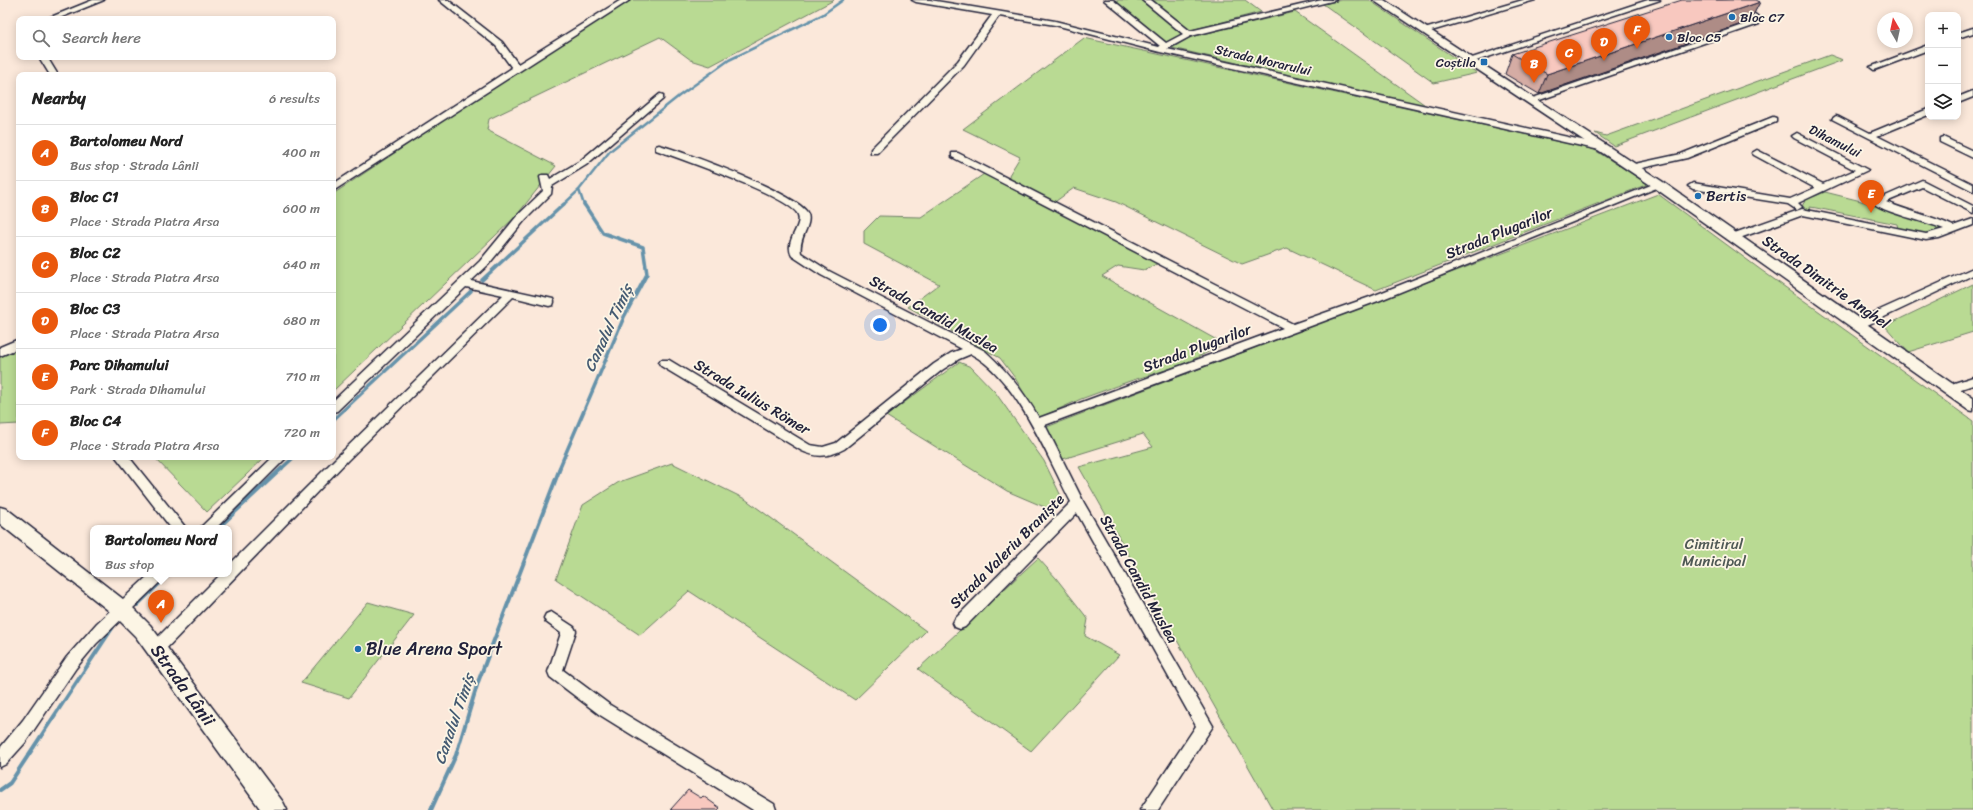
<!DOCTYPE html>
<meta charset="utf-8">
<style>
:root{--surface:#fff;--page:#f6f6f6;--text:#222;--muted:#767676;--line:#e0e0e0;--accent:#ea580c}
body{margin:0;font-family:Sriracha,sans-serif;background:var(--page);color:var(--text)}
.controls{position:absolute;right:12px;top:12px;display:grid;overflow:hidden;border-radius:8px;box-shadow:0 2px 10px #0003}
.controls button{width:36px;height:36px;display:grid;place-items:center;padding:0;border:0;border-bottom:1px solid var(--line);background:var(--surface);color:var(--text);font:20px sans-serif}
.compass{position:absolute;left:1877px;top:12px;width:36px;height:36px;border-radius:50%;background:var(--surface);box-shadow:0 2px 10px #0003;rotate:351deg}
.you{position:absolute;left:880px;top:325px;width:14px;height:14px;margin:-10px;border:3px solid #fff;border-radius:50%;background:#1a73e8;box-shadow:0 0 0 6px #1a73e833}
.badge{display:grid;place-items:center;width:26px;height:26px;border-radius:50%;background:var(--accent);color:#fff;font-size:13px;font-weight:700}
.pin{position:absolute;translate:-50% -33px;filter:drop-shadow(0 1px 2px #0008)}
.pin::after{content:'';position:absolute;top:21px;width:14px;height:12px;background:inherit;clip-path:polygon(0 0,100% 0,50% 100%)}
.popup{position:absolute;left:90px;top:525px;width:142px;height:52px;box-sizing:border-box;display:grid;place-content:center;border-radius:8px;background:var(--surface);filter:drop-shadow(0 1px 3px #0005);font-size:13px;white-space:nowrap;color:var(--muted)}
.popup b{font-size:15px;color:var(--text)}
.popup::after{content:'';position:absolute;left:50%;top:100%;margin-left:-8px;border:8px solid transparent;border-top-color:var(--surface)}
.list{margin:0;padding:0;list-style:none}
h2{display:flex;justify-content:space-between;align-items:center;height:52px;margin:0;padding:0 16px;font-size:17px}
h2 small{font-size:13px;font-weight:400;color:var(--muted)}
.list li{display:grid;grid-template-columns:26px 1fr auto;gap:12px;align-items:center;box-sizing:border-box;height:56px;padding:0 16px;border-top:1px solid var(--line)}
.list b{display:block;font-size:15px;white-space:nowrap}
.list p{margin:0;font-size:13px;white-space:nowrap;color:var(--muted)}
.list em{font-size:13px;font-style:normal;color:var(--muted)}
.icon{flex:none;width:22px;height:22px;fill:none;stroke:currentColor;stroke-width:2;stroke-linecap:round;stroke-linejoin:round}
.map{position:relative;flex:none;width:1973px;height:810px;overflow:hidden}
.search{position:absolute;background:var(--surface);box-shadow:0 2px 10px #0003;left:16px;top:16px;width:320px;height:44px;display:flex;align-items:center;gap:10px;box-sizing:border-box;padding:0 14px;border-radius:8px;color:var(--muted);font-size:15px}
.panel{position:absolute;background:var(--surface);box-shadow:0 2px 10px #0003;left:16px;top:72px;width:320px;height:388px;border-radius:8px}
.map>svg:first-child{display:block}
.green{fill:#b9da93;stroke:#6e7e67}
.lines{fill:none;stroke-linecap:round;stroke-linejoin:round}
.stream-far2{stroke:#6592aa;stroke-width:2.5}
.stream-far1{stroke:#6592aa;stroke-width:3.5}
.stream{stroke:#6592aa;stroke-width:4}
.minor-casing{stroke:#22223b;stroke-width:3}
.tertiary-casing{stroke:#22223b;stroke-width:3}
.secondary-casing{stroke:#22223b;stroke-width:3}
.minor{fill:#fcf5e5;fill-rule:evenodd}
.tertiary{fill:#fcf5e5;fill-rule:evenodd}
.secondary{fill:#fcf5e5;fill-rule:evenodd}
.wall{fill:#d5aca4;stroke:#22223b}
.shaded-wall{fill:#ae8c86;stroke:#22223b}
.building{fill:#f8c8bf;stroke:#22223b}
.poi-dot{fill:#1f6fb2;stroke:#fcf5e5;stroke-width:1.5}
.labels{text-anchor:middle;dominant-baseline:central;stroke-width:3.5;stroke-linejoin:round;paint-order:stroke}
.far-poi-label{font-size:13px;fill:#22223b;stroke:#fcf5e5;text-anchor:start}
.far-street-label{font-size:13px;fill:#22223b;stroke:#fcf5e5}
.poi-label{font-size:15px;fill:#22223b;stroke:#fcf5e5;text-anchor:start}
.street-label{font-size:15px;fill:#22223b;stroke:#fcf5e5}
.park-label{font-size:15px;fill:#4f5955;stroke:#fcf5e5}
.water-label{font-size:16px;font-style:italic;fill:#445a72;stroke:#fcf5e5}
.near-poi-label{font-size:18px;fill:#22223b;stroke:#fcf5e5;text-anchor:start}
.near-street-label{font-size:18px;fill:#22223b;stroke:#fcf5e5}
</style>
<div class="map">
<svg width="1973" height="810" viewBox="0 0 1973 810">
<rect width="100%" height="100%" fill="#fbe8da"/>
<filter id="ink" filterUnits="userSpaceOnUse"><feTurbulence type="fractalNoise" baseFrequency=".025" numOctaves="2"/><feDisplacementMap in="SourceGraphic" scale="8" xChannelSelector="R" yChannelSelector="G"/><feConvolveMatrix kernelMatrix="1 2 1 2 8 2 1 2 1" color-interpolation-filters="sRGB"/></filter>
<g filter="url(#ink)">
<path class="green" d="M631,0H834L710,66L691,60L660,37L489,119L487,130L556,166L516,216L333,391V194L519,70Z
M1112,0H1245L1261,12L1188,31L1166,45Z
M1341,0H1369L1477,73L1434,83L1323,4Z
M1295,12L1428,107L1172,48L1191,37Z
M1084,38L1593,149L1648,184L1376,290L1287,248L1242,264L1116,202L1074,188L1052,204L1159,263L1144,270L1118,266L1102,276L1224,344L1182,365L1130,381L1081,399L1039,418L1015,378L1000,358L908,307L939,284L864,244V231L879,216L921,217L987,172L1012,183L1009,175L1020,157L963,129Z
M1830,55L1843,60L1614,146L1595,133L1606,136Z
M1825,192L1865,202L1945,227L1925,235L1898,229L1897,224L1816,208L1810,207L1811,212L1802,206L1808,196H1815Z
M1658,194L1761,270L1973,421V810H1273L1079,467L1153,447L1143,434L1063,459L1044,428Z
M1973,284V332L1908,352L1885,326Z
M19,346V424L0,425V355Z
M959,362L971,367L995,392L1044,461L1061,496L1049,509L1007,491L886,416Z
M154,457H265L207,512Z
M672,463L745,499L926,631L855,700L689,591L640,635L556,579L583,505L619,482Z
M1038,558L1056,578L1088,619L1085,636L1119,655L1031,751L918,669Z
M368,602L414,615L349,698L301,683Z"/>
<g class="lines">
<path class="stream-far2" d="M563,205L579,190
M584,205L579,190L610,151L679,96L729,60L822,15L843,0"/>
<path class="stream-far1" d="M482,280L564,204
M333,420L471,291
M281,469L294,457
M559,469L624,317L647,274L643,247L603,233L584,204"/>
<path class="stream" d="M218,528L282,468
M137,605L169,574
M0,790L10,783L113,627
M431,810L456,755L478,682L560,468"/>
<defs>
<path id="minor" d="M93,0H104L57,19H46Z
M439,0H448L502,42L518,64L621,0H630L333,191V184L512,68L496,46Z
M912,0H930L1055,21L1159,47L1160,46L1104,0H1113L1166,43L1183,34L1142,0H1151L1190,31L1322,0H1336L1191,36L1167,49L1604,145L1609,148L1604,151L1160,52L1055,25L999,16L964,65L877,153H871V149L958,61L992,15L916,2Z
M1523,0H1535L1428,32L1421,30Z
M1648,0H1660L1473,62H1470L1466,60Z
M1717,0C1731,0 1752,9 1761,20L1759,24L1534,102H1528L1527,100L1752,22L1751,19Z
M1973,28V33L1958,38V33Z
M1928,45V50L1877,69L1874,70L1870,67Z
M39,57H47L58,75H50Z
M1973,91V97L1958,103V97Z
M660,94L663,95V99L586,165L552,186L551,194L525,220L488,265L471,281L553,299L554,302L553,305L549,306L513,297L348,460L162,653L157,654L152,653L150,648L152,643L221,574H229V565L340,454L503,295L466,287L337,411L333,412V401L480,261L517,216L543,191L540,177L542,175H548L550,179L580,161Z
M1928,109V115L1877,136L1973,184V191L1832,119L1836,116L1839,117L1870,133Z
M1773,117L1776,118V122L1687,158L1633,170L1628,167L1630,165L1681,154Z
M1797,133L1868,170L1798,203L1802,207L1797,210L1788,204L1693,189L1688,186L1693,183L1790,199L1815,188L1754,155L1752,153L1757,150L1823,184L1855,170L1794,138L1792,136Z
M1943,137L1973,151V158L1940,142V138Z
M659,145C682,151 801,195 808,214C812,226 798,238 801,253L829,271L985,351C1007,371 1024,392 1039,418L1283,328L952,157V153H958L1293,324L1370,297L1656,183H1662L1664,185L1378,301L1045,425L1084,503L1213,726L1158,810H1140L1196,726L1077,513L965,627L960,629L955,627L953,623L955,619L1071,502C1048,458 1016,377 971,354L959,359L942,370L844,449C829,457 817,458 802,451L661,366L659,363L661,360H669L810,445L823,447L836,443L934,364L951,353L962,349L821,275L792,256C783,240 805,225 797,213C783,194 683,160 656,150V146Z
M1922,180L1973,206V213L1922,187L1886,202C1908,211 1932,216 1953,226L1973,219V225L1939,238L1926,240L1803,215L1737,239L1733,240L1728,237L1729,235L1802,209L1926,234L1944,229C1928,222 1881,212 1872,202Z
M1973,268V275L1861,328L1857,329L1851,325L1853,322Z
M19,339V348L0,356V347Z
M1973,377V385L1949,393L1945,392L1943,389L1945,386Z
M116,457H129L186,528H171Z
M273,457H287L216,528H200Z
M150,574H166L164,578L96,644L76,668L25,743L6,764L0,767V748L23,720L66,658L97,623Z
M551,612L574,627L576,631L563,670L610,705L774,804L776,810H753L600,715L550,677L548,672L561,633L546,622L544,618L546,614Z"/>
<path id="tertiary" d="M1373,0H1384L1663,182L1973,398V411L1968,410L1655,188Z"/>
<path id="secondary" d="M0,507L7,509L128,603L150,625L283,802L287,810H261L136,637L114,615L0,524Z"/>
</defs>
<use href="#minor" class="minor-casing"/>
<use href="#tertiary" class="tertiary-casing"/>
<use href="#secondary" class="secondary-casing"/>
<use href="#minor" class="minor"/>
<use href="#tertiary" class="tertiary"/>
<use href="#secondary" class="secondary"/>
</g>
<path class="wall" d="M1760,2L1750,21L1539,94L1505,74L1512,54Z"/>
<path class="shaded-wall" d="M1760,2L1750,21L1539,94L1547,74Z"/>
<path class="building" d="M1682,0H1756L1760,2L1547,74L1512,54Z
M688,790L701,798L703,796L720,808L718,810H672L671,809Z"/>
</g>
<g class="poi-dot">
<circle cx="1732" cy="17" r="4"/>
<circle cx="1669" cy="37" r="4"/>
<rect x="1480" y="58" width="8" height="8" rx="2"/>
<circle cx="1698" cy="196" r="4"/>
<circle cx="358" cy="649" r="4"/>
</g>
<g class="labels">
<g class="far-poi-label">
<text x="1740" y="17">Bloc C7</text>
<text x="1677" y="37">Bloc C5</text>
<text x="1476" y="62" text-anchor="end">Coștila</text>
</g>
<g class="far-street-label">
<text transform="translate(1263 60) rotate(13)">Strada Morarului</text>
<text transform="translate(1835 141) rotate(27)">Dihamului</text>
</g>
<g class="poi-label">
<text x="1706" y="196">Bertis</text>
</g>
<g class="street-label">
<text transform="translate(1499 233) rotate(-22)">Strada Plugarilor</text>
<text transform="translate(1826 282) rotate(35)">Strada Dimitrie Anghel</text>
<text transform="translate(934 314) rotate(29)">Strada Candid Muslea</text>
<text transform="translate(1197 348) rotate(-20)">Strada Plugarilor</text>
<text transform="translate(752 397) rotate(31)">Strada Iulius Römer</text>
<text transform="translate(1007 551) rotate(-45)">Strada Valeriu Braniște</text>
<text transform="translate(1139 579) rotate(61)">Strada Candid Muslea</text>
</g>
<g class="park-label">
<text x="1714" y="544">Cimitirul<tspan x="1714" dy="17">Municipal</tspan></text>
</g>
<g class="water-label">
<text transform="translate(608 328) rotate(-65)">Canalul Timiș</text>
<text transform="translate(454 719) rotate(-71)">Canalul Timiș</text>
</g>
<g class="near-poi-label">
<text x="366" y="649">Blue Arena Sport</text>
</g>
<g class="near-street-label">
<text transform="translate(183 685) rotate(54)">Strada Lânii</text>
</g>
</g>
</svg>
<div class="controls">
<button>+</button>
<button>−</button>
<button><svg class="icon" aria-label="layers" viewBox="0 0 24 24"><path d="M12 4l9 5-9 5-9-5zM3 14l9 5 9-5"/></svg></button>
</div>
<svg class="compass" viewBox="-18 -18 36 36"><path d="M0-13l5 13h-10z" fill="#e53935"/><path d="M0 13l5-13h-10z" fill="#767676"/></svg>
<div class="you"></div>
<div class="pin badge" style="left:161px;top:623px">A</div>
<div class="popup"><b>Bartolomeu Nord</b>Bus stop</div>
<div class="pin badge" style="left:1534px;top:83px">B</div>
<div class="pin badge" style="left:1569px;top:72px">C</div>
<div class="pin badge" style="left:1604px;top:61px">D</div>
<div class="pin badge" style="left:1871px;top:213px">E</div>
<div class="pin badge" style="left:1637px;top:49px">F</div>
<div class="search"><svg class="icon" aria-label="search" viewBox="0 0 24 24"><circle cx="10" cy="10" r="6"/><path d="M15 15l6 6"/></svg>Search here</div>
<section class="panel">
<h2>Nearby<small>6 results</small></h2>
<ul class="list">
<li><span class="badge">A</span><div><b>Bartolomeu Nord</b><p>Bus stop · Strada Lânii</p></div><em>400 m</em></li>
<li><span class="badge">B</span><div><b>Bloc C1</b><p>Place · Strada Piatra Arsa</p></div><em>600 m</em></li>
<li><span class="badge">C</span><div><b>Bloc C2</b><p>Place · Strada Piatra Arsa</p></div><em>640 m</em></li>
<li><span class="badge">D</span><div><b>Bloc C3</b><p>Place · Strada Piatra Arsa</p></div><em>680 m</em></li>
<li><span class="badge">E</span><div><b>Parc Dihamului</b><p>Park · Strada Dihamului</p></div><em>710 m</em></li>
<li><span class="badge">F</span><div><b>Bloc C4</b><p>Place · Strada Piatra Arsa</p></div><em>720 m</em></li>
</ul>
</section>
</div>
